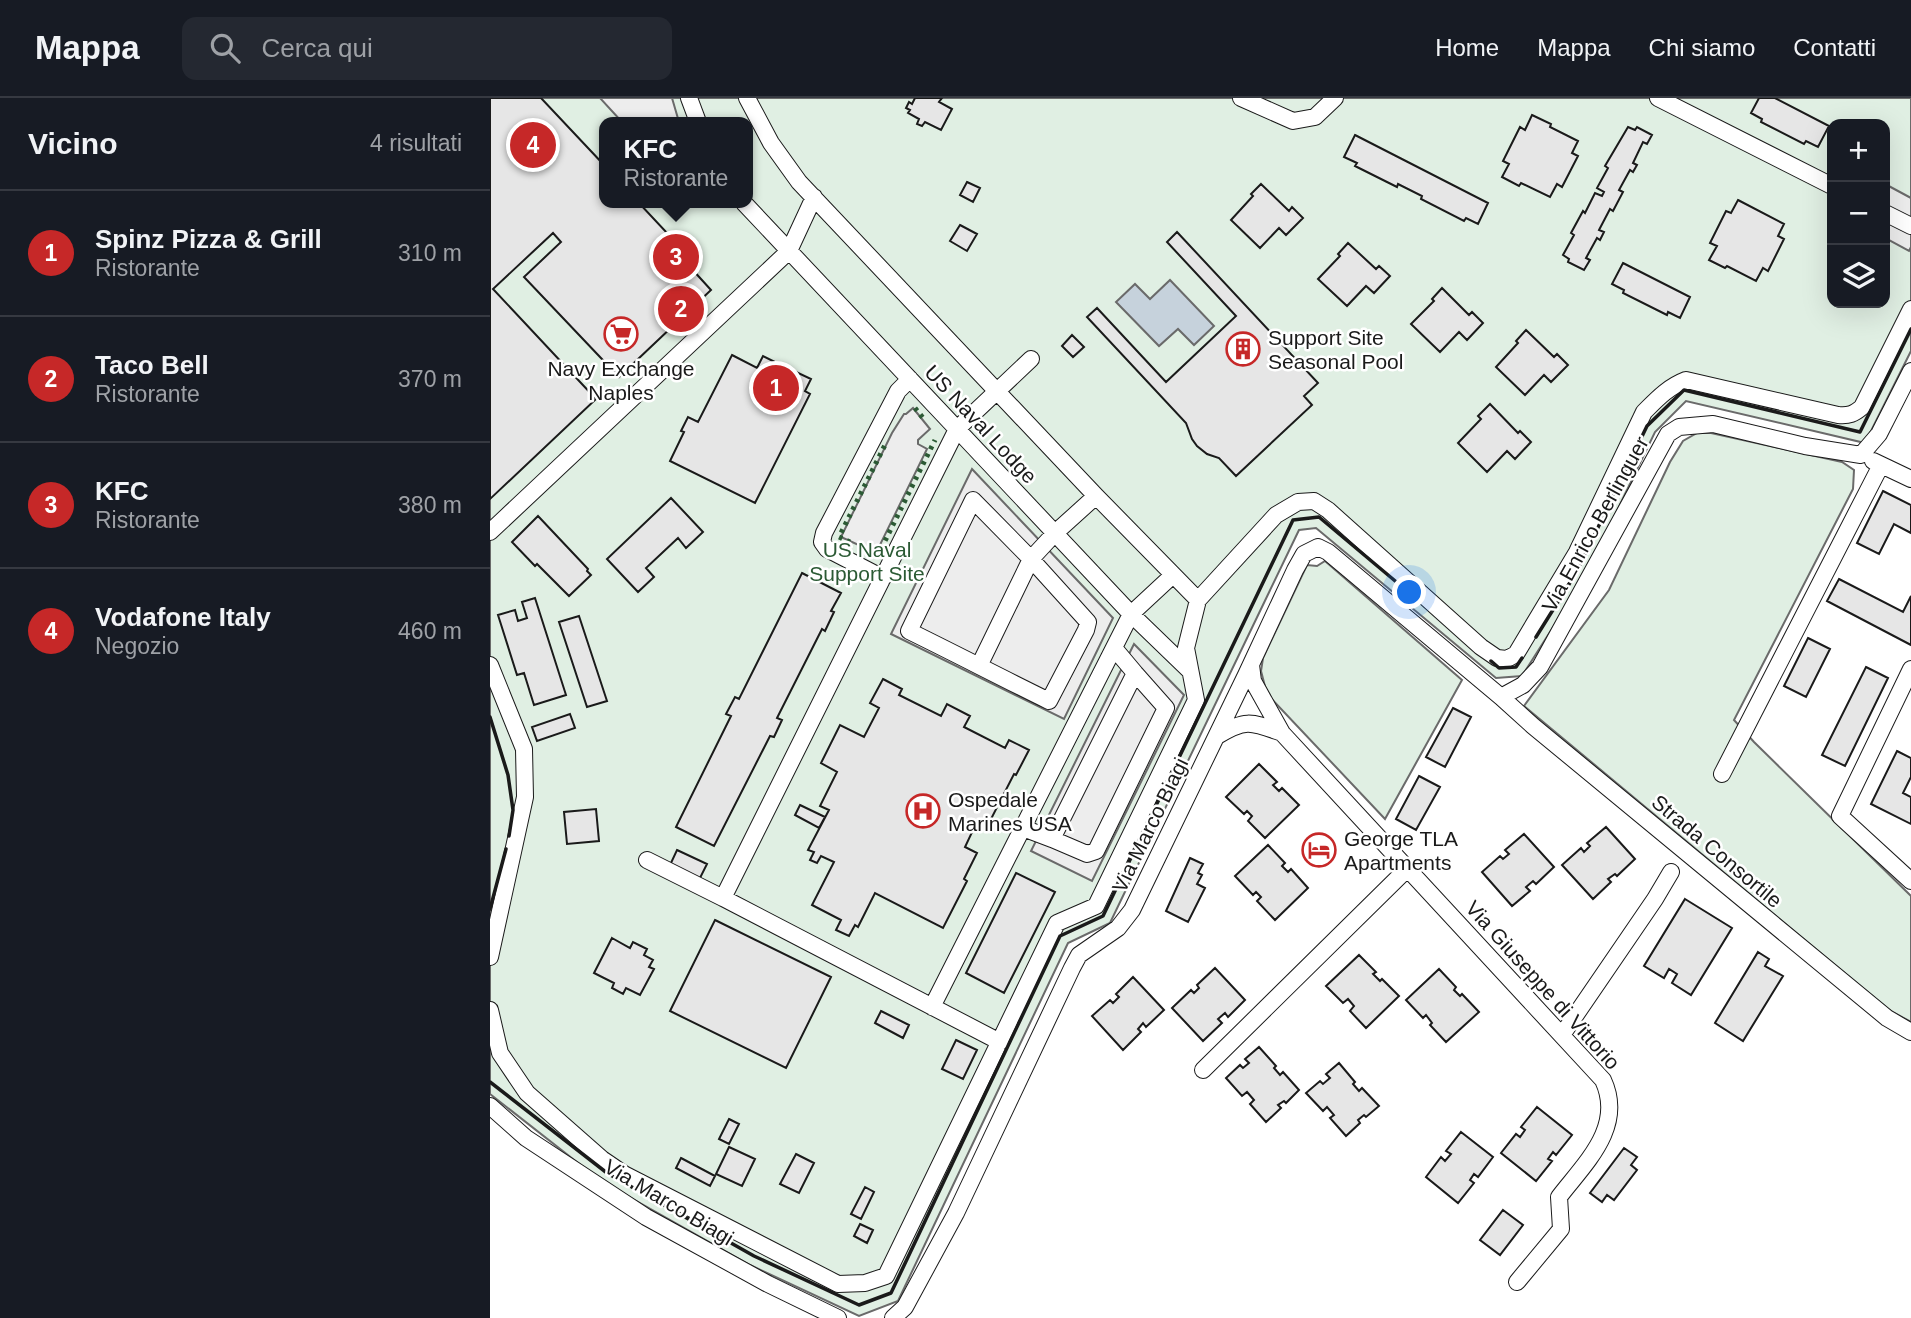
<!DOCTYPE html>
<html lang="it">
<meta charset="utf-8">
<style>
:root{--surface:#171b24;--page:#242831;--text:#f1f3f6;--muted:#9ea1a6;--line:#363941;--accent:#c62828}
body{margin:0;font-family:Helvetica,sans-serif;background:var(--page);color:var(--text)}
.controls{position:absolute;right:21px;top:21px;display:grid;overflow:hidden;border-radius:14px;box-shadow:0 7px 28px #0002}
.controls button{width:63px;height:63px;display:grid;place-items:center;padding:0;border:0;border-bottom:2px solid var(--line);background:var(--surface);color:var(--text);font:35px sans-serif}
.you{position:absolute;left:920px;top:495px;width:24px;height:24px;margin:-18px;border:5px solid #fff;border-radius:50%;background:#1a73e8;box-shadow:0 0 0 10px #1a73e833}
.badge{display:grid;place-items:center;width:46px;height:46px;border-radius:50%;background:var(--accent);color:#fff;font-size:23px;font-weight:700}
.pin{position:absolute;translate:-50% -50%;border:4px solid #fff;box-shadow:0 2px 7px #0006}
.popup{position:absolute;left:109px;top:19px;width:154px;height:91px;box-sizing:border-box;display:grid;place-content:center;border-radius:14px;background:var(--surface);filter:drop-shadow(0 2px 5px #0005);font-size:23px;white-space:nowrap;color:var(--muted)}
.popup b{font-size:26px;color:var(--text)}
.popup::after{content:'';position:absolute;left:50%;top:100%;margin-left:-14px;border:14px solid transparent;border-top-color:var(--surface)}
.list{margin:0;padding:0;list-style:none}
h2{display:flex;justify-content:space-between;align-items:center;height:91px;margin:0;padding:0 28px;font-size:30px}
h2 small{font-size:23px;font-weight:400;color:var(--muted)}
.list li{display:grid;grid-template-columns:46px 1fr auto;gap:21px;align-items:center;box-sizing:border-box;height:126px;padding:0 28px;border-top:2px solid var(--line)}
.list b{display:block;font-size:26px;white-space:nowrap}
.list p{margin:0;font-size:23px;white-space:nowrap;color:var(--muted)}
.list em{font-size:23px;font-style:normal;color:var(--muted)}
.icon{flex:none;width:38px;height:38px;fill:none;stroke:currentColor;stroke-width:2;stroke-linecap:round;stroke-linejoin:round}
.map{position:relative;flex:none;width:1421px;height:1220px;overflow:hidden}
header{display:flex;align-items:center;gap:42px;box-sizing:border-box;height:98px;padding:0 35px;background:var(--surface);border-bottom:2px solid var(--line)}
header strong{font-size:33px}
nav{display:flex;gap:38px;margin-inline-start:auto;font-size:24px}
.search{width:490px;height:63px;background:var(--page);display:flex;align-items:center;gap:18px;box-sizing:border-box;padding:0 24px;border-radius:14px;color:var(--muted);font-size:26px}
main{display:flex}
aside{flex:1;background:var(--surface)}
.map>svg:first-child{display:block}
.green{fill:#e0efe3;stroke:#6a6a6a;stroke-width:2;fill-rule:evenodd}
.parking{fill:#ededed;stroke:#6a6a6a;stroke-width:2}
.water{fill:#c6d2dc;stroke:#6a6a6a;stroke-width:2}
.building{fill:#e6e6e6;stroke:#1a1a1a;stroke-width:2}
.lines{fill:none;stroke-linecap:round;stroke-linejoin:round}
.minor-casing{stroke:#1a1a1a;stroke-width:18}
.minor{stroke:#fff;stroke-width:16}
.hedge{stroke:#2b5a34;stroke-width:5;stroke-dasharray:3.5 5;stroke-linecap:butt}
.wall{stroke:#1a1a1a;stroke-width:3.5}
.labels{text-anchor:middle;dominant-baseline:central;stroke-width:5;stroke-linejoin:round;paint-order:stroke}
.poi-label{font-size:21px;fill:#1a1a1a;stroke:#fff;text-anchor:start}
.street-label{font-size:21px;fill:#1a1a1a;stroke:#fff}
.park-label{font-size:21px;fill:#2b5a34;stroke:#fff}
</style>
<header>
<strong>Mappa</strong>
<div class="search"><svg class="icon" aria-label="search" viewBox="0 0 24 24"><circle cx="10" cy="10" r="6"/><path d="M15 15l6 6"/></svg>Cerca qui</div>
<nav><a>Home</a><a>Mappa</a><a>Chi siamo</a><a>Contatti</a></nav>
</header>
<main>
<aside>
<h2>Vicino<small>4 risultati</small></h2>
<ul class="list">
<li><span class="badge">1</span><div><b>Spinz Pizza &amp; Grill</b><p>Ristorante</p></div><em>310 m</em></li>
<li><span class="badge">2</span><div><b>Taco Bell</b><p>Ristorante</p></div><em>370 m</em></li>
<li><span class="badge">3</span><div><b>KFC</b><p>Ristorante</p></div><em>380 m</em></li>
<li><span class="badge">4</span><div><b>Vodafone Italy</b><p>Negozio</p></div><em>460 m</em></li>
</ul>
</aside>
<div class="map">
<svg width="1421" height="1220" viewBox="0 0 1421 1220">
<rect width="100%" height="100%" fill="#fff"/>
<path class="green" d="M0,0H1421V253L1375,345L1196,303L1165,334L1095,479L1032,578L1006,580L826,430L809,432L620,825L578,845L408,1203L369,1218L260,1167L111,1083L0,996ZM114,24H258V105H114ZM1342,26H1395V205H1342Z
M1207,335H1221L1352,364L1364,372L1363,391L1244,622L1264,644L1421,798V924L1399,912L1034,608L1119,492L1180,364L1193,343Z
M835,463L972,582L895,721L777,596L771,573L773,560L817,467L827,468Z"/>
<path class="parking" d="M110,0H182L189,24H132Z
M1395,86L1421,100V149L1419,153L1395,140Z
M423,310L440,331L428,342V346L437,351L386,455L351,439L402,335L414,316H416Z
M482,371L623,520L574,621L401,536Z
M644,546L694,597L602,783L541,753Z"/>
<path class="water" d="M680,182L724,228L704,247L688,231L669,248L626,204L645,186L660,201Z"/>
<path class="building" d="M0,0H51L114,67V105H149L206,166L201,170L221,192L129,279L34,179L71,144L63,135L3,191L106,301L0,401Z
M425,0H452L449,4L462,11L451,32L435,24L432,28L427,26L429,21L418,15L420,12L416,10L419,4L422,6Z
M1269,0H1285L1339,28L1328,49L1316,43L1314,46L1271,24L1272,21L1261,15Z
M1042,17L1061,26L1060,29L1088,43L1082,55L1088,58L1072,89L1067,86L1060,99L1031,85L1029,88L1012,79L1019,66L1013,63L1030,29L1035,32Z
M1138,29L1145,32L1147,29L1162,37L1157,46L1153,44L1143,65L1147,67L1143,74L1140,72L1129,92L1133,94L1123,113L1120,111L1109,132L1114,134L1110,142L1107,140L1096,160L1100,162L1094,172L1078,164L1079,161L1073,157L1084,137L1081,135L1093,113L1095,115L1105,95L1112,98L1114,94L1107,90L1118,70L1115,68Z
M865,37L998,105L988,126L976,120L974,123L931,101L932,98L908,86L907,89L865,68L867,65L854,59Z
M477,84L490,90L483,104L470,97Z
M771,86L799,113L802,109L813,120L796,137L789,130L770,150L741,122L763,98L761,96Z
M1248,102L1294,126L1288,138L1294,141L1278,173L1273,170L1266,183L1237,168L1235,170L1219,162L1227,148L1220,145L1236,113L1241,115Z
M470,127L487,136L477,153L460,143Z
M687,134L828,285L814,298L822,307L746,378L729,360L717,356L707,348L702,341L696,325L597,219L607,210L676,284L746,218L677,144Z
M858,145L886,171L889,168L900,178L884,195L876,188L857,208L828,181L850,158L848,156Z
M1133,165L1200,199L1190,220L1178,214L1177,217L1133,195L1134,192L1122,186Z
M952,190L979,217L982,214L993,225L977,242L969,234L950,254L921,226L944,203L942,201Z
M1036,232L1064,259L1067,256L1078,267L1061,284L1054,277L1035,297L1006,269L1028,245L1026,243Z
M582,237L594,249L583,259L572,248Z
M242,257L267,270L273,258L291,267L285,278L296,283L302,272L321,281L315,293L320,296L265,405L180,363L194,334L191,333L198,319L208,324Z
M1000,306L1028,335L1030,333L1041,344L1025,361L1017,353L997,374L968,345L991,321L988,318Z
M1393,393L1421,407V435L1404,426L1389,456L1367,445Z
M181,400L213,434L196,450L188,440L156,470L164,479L148,494L117,461Z
M48,418L98,471L97,473L101,477L79,498L47,466L45,468L22,444Z
M312,475L351,495L341,513L344,514L335,533L332,531L287,620L292,622L284,639L280,638L224,748L186,729L241,618L236,616L245,599L249,601Z
M1349,481L1413,514L1421,498V547L1337,503Z
M45,500L76,597L44,607L34,575L27,577L8,517L25,512L28,523L37,520L32,504Z
M89,518L117,603L97,609L69,524Z
M1318,540L1340,551L1316,599L1294,588Z
M1376,569L1398,580L1355,668L1332,657Z
M393,581L412,591L409,597L451,618L457,606L480,618L474,629L515,650L519,642L539,652L526,677L524,676L499,725L493,722L487,734L483,732L475,749L487,755L474,781L477,783L453,830L385,795L368,829L365,827L359,838L346,832L351,822L322,807L344,764L331,758L327,765L320,762L324,754L318,752L339,712L330,708L347,674L331,665L350,627L374,639L389,610L380,605Z
M963,610L981,619L955,669L936,659Z
M80,616L85,630L47,643L42,629Z
M1407,653L1421,660V679L1413,695L1421,699V726L1381,706Z
M769,666L787,684L783,687L789,693L792,690L809,707L775,740L758,723L762,718L757,713L754,716L736,699Z
M929,678L950,689L926,732L906,721Z
M310,707L335,719L329,730L305,717Z
M106,711L109,743L77,746L74,714Z
M1116,729L1145,761L1127,778L1125,776L1118,781L1121,784L1103,801L1072,767L1091,750L1094,754L1100,748L1097,745Z
M1034,736L1064,769L1046,786L1043,783L1036,789L1040,793L1022,808L992,774L1010,758L1013,761L1019,756L1015,752Z
M778,747L795,765L792,768L798,774L801,771L818,790L785,822L767,803L771,799L766,794L763,797L745,778Z
M187,752L217,766L209,782L180,767Z
M700,760L713,766L708,775L712,777L707,786L715,790L698,824L676,813Z
M526,775L565,794L514,895L476,875Z
M1195,801L1242,830L1201,897L1182,885L1187,876L1179,871L1174,880L1154,868Z
M225,822L341,879L296,970L180,913Z
M122,840L140,850L143,844L157,851L154,857L163,862L159,869L164,871L150,897L136,890L133,896L122,890L124,885L104,875Z
M1268,854L1279,861L1275,868L1293,878L1253,943L1225,925Z
M869,857L886,874L883,876L890,883L892,881L909,898L876,930L860,913L864,908L858,901L853,905L836,888Z
M725,870L755,902L738,919L735,915L728,921L732,925L713,943L682,910L701,892L704,895L709,890L707,887Z
M949,871L966,889L964,892L970,898L972,896L989,914L956,944L940,927L942,925L936,917L933,920L916,902Z
M643,879L674,912L656,929L653,925L648,931L651,934L633,952L602,918L620,902L623,905L629,899L626,896Z
M391,913L419,927L413,940L385,925Z
M466,942L487,952L473,981L452,971Z
M769,949L786,968L784,970L790,977L793,974L809,992L796,1005L794,1003L788,1007L791,1010L776,1024L760,1006L764,1002L757,994L752,998L736,980L750,967L753,970L759,965L755,961Z
M849,965L865,984L863,986L869,993L872,990L889,1008L876,1019L874,1017L868,1022L870,1025L856,1038L840,1020L844,1017L837,1009L833,1013L816,995L830,983L833,986L840,980L836,976Z
M1047,1009L1082,1037L1066,1057L1063,1054L1058,1061L1062,1063L1046,1083L1011,1055L1026,1036L1030,1039L1035,1032L1031,1029Z
M239,1021L249,1026L239,1046L229,1041Z
M971,1034L1003,1059L988,1079L984,1076L980,1082L984,1085L968,1105L936,1079L951,1059L955,1063L961,1056L956,1053Z
M239,1049L265,1061L252,1088L226,1076Z
M1134,1050L1147,1059L1141,1067L1147,1072L1124,1102L1117,1097L1112,1104L1100,1095Z
M306,1056L324,1065L309,1095L290,1086Z
M191,1060L225,1078L220,1088L186,1070Z
M375,1089L384,1094L371,1121L361,1116Z
M1013,1112L1033,1127L1010,1157L990,1142Z
M370,1126L383,1132L377,1145L364,1138Z"/>
<g class="lines">
<defs>
<path id="minor" d="M199,0L208,24
M257,0L281,45L309,84L606,398L708,502
M751,0L803,23L825,19L845,0
M1168,0L1342,88
M254,105L641,516L700,573
M1395,115L1421,128
M1383,363L1421,381
M0,434L299,153L324,99
M393,480L337,451L332,444L334,435L408,293L420,281
M0,567L34,651L35,699L0,859
M761,567L763,583L792,635L1113,982C1135,1029 1095,1065 1069,1099L1071,1131L1027,1184
M489,568L541,461L483,402L419,533C466,556 512,580 559,603L596,532L598,524L541,461L565,435L606,398
M1421,571L1350,718L1421,783
M1011,599L1033,587L1050,569L1178,336L1189,329L1223,326L1315,348L1371,357L1389,336L1421,273
M727,638C756,620 762,624 792,635
M1232,676L1391,367
M533,730L562,741L645,575L624,550
M562,741L597,756L606,753L676,610L645,575
M157,762L233,800
M442,909L641,516L683,477
M0,912L10,955L37,995L112,1061L134,1076L348,1186L375,1185L396,1178L567,825L606,808L706,602L696,550L708,502L786,417L808,404L824,403L838,412L991,549L1007,560L1017,561L1026,556L1087,454L1154,314C1167,301 1178,289 1196,282L1348,317C1359,318 1364,316 1372,309L1421,211
M1072,937L1165,801L1181,774
M510,944L233,800L467,331L541,261
M713,972L918,770
M0,1008L36,1040L156,1119L278,1186L348,1220
M403,1220L415,1209L466,1115L582,870L589,857L628,830L642,812L756,577L805,472L814,456L828,449L838,454L1011,599L1043,628L1397,920L1421,934"/>
</defs>
<use href="#minor" class="minor-casing"/>
<use href="#minor" class="minor"/>
<path class="hedge" d="M425,310L433,320
M360,444L349,439L395,347
M379,454L388,457L445,342"/>
<path class="wall" d="M1046,539L1086,475L1157,328L1194,292L1370,334L1421,231
M1001,563L1009,570L1026,569L1032,560
M0,619L18,677L23,712L19,738
M0,811L16,751
M0,984L117,1075L131,1083
M140,1088L264,1158L369,1207L401,1195L570,838L613,818L803,422L829,419L929,503"/>
</g>
<defs>
<symbol id="supermarket-ring" viewBox="-11 -11 22 22"><circle r="9.5" fill="#fff" stroke="#c62828" stroke-width="1.5"/><path d="M-6-5.5h2.5l.6 2H6L4.5 2H-2.5L-4.4-4H-6ZM-1.5 3.2a1.3 1.3 0 1 0 .1 0ZM3 3.2a1.3 1.3 0 1 0 .1 0Z" fill="#c62828"/></symbol>
<symbol id="building-ring" viewBox="-11 -11 22 22"><circle r="9.5" fill="#fff" stroke="#c62828" stroke-width="1.5"/><path d="M-4-6H4V6H1V3H-1V6H-4ZM-2.5-4.3h1.7v1.8h-1.7ZM.8-4.3h1.7v1.8H.8ZM-2.5-1h1.7V.8h-1.7ZM.8-1h1.7V.8H.8Z" fill="#c62828"/></symbol>
<symbol id="hospital-ring" viewBox="-11 -11 22 22"><circle r="9.5" fill="#fff" stroke="#c62828" stroke-width="1.5"/><path d="M-5-5h3v3.5h4V-5h3V5h-3V1.5h-4V5h-3Z" fill="#c62828"/></symbol>
<symbol id="hotel-ring" viewBox="-11 -11 22 22"><circle r="9.5" fill="#fff" stroke="#c62828" stroke-width="1.5"/><path d="M-6-4.5h1.5V1H6V5H4.5V3h-9V5H-6ZM-4 0a1.8 1.8 0 1 1 3.6 0ZM.5 0V-2.5h3Q6-2.5 6 0Z" fill="#c62828"/></symbol>
</defs>
<g fill-rule="evenodd">
<use href="#supermarket-ring" x="112" y="217" width="38" height="38"/>
<use href="#building-ring" x="734" y="232" width="38" height="38"/>
<use href="#hospital-ring" x="414" y="694" width="38" height="38"/>
<use href="#hotel-ring" x="810" y="733" width="38" height="38"/>
</g>
<g class="labels">
<g class="poi-label">
<text x="778" y="239">Support Site<tspan x="778" dy="24">Seasonal Pool</tspan></text>
<text x="131" y="270" text-anchor="middle">Navy Exchange<tspan x="131" dy="24">Naples</tspan></text>
<text x="458" y="701">Ospedale<tspan x="458" dy="24">Marines USA</tspan></text>
<text x="854" y="740">George TLA<tspan x="854" dy="24">Apartments</tspan></text>
</g>
<g class="street-label">
<text transform="translate(491 326) rotate(47)">US Naval Lodge</text>
<text transform="translate(1105 426) rotate(-61)">Via Enrico Berlinguer</text>
<text transform="translate(660 727) rotate(-64)">Via Marco Biagi</text>
<text transform="translate(1227 753) rotate(40)">Strada Consortile</text>
<text transform="translate(1053 887) rotate(48)">Via Giuseppe di Vittorio</text>
<text transform="translate(179 1104) rotate(31)">Via Marco Biagi</text>
</g>
<g class="park-label">
<text x="377" y="451">US Naval<tspan x="377" dy="24">Support Site</tspan></text>
</g>
</g>
</svg>
<div class="controls">
<button>+</button>
<button>−</button>
<button><svg class="icon" aria-label="layers" viewBox="0 0 24 24"><path d="M12 4l9 5-9 5-9-5zM3 14l9 5 9-5"/></svg></button>
</div>
<div class="you"></div>
<div class="pin badge" style="left:286px;top:290px">1</div>
<div class="pin badge" style="left:191px;top:211px">2</div>
<div class="pin badge" style="left:186px;top:159px">3</div>
<div class="popup"><b>KFC</b>Ristorante</div>
<div class="pin badge" style="left:43px;top:47px">4</div>
</div>
</main>
